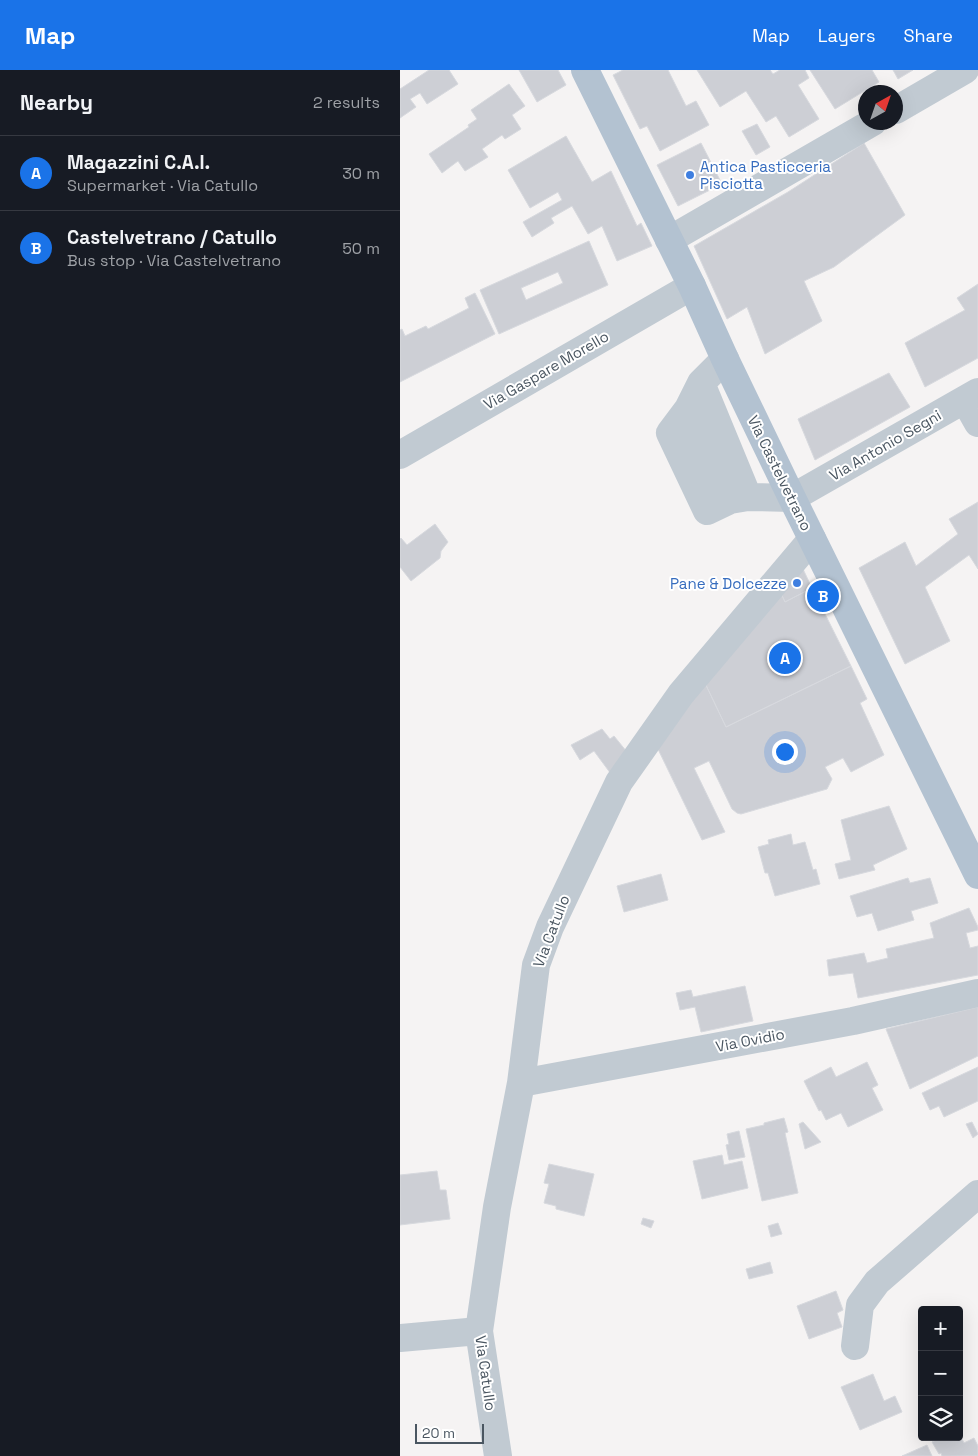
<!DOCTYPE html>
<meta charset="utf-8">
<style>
:root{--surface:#171b24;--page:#20242c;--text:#f1f3f6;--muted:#9ea1a6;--line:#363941;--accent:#1a73e8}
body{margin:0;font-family:"Space Grotesk",sans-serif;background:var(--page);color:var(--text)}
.controls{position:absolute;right:15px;bottom:15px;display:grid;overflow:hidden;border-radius:5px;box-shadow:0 5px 20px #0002}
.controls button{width:45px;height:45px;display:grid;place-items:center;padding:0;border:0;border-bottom:1px solid var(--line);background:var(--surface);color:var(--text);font:25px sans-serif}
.compass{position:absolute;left:458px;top:15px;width:45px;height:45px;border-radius:50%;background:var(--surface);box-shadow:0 5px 20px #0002;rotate:40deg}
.scale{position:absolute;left:15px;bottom:12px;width:69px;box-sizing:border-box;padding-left:5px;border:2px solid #4a5661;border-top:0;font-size:14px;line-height:18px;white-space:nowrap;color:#4a5661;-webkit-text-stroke:4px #fff;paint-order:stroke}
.you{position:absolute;left:384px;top:681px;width:18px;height:18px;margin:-12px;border:4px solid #fff;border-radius:50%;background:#1a73e8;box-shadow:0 0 0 8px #1a73e833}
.badge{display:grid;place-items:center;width:32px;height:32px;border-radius:50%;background:var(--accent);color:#fff;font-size:16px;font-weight:700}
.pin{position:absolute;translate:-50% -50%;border:2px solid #fff;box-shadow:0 1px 5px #0006}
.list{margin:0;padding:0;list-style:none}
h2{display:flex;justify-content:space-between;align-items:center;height:65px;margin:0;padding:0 20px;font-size:21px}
h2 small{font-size:16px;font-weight:400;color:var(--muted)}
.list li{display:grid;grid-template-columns:32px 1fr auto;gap:15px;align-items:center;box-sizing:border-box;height:75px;padding:0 20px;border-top:1px solid var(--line)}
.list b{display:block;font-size:19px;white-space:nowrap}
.list p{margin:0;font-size:16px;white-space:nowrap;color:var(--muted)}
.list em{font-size:16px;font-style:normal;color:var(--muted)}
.icon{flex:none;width:28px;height:28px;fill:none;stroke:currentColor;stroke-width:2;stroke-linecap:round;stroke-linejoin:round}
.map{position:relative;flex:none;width:578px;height:1386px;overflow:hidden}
header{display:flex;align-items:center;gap:30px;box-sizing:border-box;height:70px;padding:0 25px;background:var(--accent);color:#fff}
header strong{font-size:24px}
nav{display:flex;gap:28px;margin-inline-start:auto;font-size:18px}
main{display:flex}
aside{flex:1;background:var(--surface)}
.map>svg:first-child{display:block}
.building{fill:#cdcfd5;stroke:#d7d9de;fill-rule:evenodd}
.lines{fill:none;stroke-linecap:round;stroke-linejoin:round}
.minor{stroke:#c1cad2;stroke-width:28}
.major{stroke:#b3c2d1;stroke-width:28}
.shop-dot{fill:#3f7fe0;stroke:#fff;stroke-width:2}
.labels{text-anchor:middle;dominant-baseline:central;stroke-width:4;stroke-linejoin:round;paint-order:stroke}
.shop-label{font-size:15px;fill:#366cbe;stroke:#fff;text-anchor:start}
.street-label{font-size:15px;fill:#4a5661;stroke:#fff}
</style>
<header>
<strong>Map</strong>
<nav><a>Map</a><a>Layers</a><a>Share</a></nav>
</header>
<main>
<aside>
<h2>Nearby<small>2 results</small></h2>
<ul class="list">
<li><span class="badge">A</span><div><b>Magazzini C.A.I.</b><p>Supermarket · Via Catullo</p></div><em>30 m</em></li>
<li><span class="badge">B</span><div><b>Castelvetrano / Catullo</b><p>Bus stop · Via Castelvetrano</p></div><em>50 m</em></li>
</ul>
</aside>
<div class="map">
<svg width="578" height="1386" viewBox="0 0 578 1386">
<rect width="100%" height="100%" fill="#f5f3f3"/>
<path class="building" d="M29,0H49L58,14L27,34L20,23L10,29L16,37L0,48V19Z
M119,0H158L166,15L137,32Z
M223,0H268L286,36L296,31L309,55L260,81L247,56L240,59L213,5Z
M297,0H370L373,4L380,0H405L409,8L398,15L419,49L389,67L376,46L366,52L346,21L320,37Z
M410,0H472L479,12L435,39Z
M493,0H513L498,9Z
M109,14L125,36L112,45L121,59L105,69L102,65L82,79L88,87L65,101L58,91L42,103L29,84L69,57L68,55L77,49L71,40Z
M357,54L370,77L356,85L342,61Z
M166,66L192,112L211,101L237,156L241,153L252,176L217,191L202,156L188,164L172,136L151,148L154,153L132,167L123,152L162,130L158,122L130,138L108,100Z
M301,73L322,114L278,136L257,95Z
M464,73L505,145L434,197L404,211L422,251L365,284L347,237L327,249L294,176L388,122Z
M189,171L208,215L99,264L80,220ZM158,202L163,213L126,230L121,218Z
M578,214V288L525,317L505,273L565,240L557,228Z
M75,223L95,264L0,312V260L2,259L5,266L26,256L28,259L69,238L65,228Z
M489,303L510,337L415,390L398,349Z
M578,432V499L569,485L525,517L550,571L505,594L459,498L505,472L516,496L558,464L549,449Z
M35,454L48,472L41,481L40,488L11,511L0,497V469L1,468L7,475Z
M402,497L412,518L385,532L379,519Z
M412,518L451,596L326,657L304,611L379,519L385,532Z
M451,596L467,629L460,633L484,685L451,702L443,688L425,697L432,709L427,719L341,744L337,743L332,739L309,691L294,698L325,762L302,770L255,673L304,611L326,657Z
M202,659L210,669L214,666L227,682L211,704L194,681L180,690L171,675Z
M489,736L507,779L473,795L475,800L439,809L435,794L451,790L441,750Z
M391,764L393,775L405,772L413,800L416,799L420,814L375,826L368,803H365L358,777L369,774L368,770Z
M261,804L268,830L224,842L217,816Z
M508,808L510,813L530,808L538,833L511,841L514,850L478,861L472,843L457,847L450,826Z
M569,838L578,857V860L566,863L570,878L578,876V905L458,928L453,903L429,906L427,890L464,883L467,893L488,888L486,879L534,868L530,853Z
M345,916L353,951L301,962L295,937L280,940L276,923L291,920L293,927Z
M578,937V986L510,1019L486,959Z
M467,992L478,1015L472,1018L483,1040L448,1057L441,1043L426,1050L421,1040L419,1041L404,1011L431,997L436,1007Z
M578,997V1031L544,1047L539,1036L530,1040L522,1023Z
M384,1048L388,1062L385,1063L398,1123L362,1131L346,1059L364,1055V1053Z
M403,1052L421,1072L405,1079L399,1054Z
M572,1052L578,1064L573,1068L566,1054Z
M339,1061L345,1087L329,1090L326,1075L329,1074L327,1064Z
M322,1085L324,1095L342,1091L348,1118L302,1129L293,1091Z
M149,1094L194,1104L184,1146L156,1139V1136L144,1133L149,1114L144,1113Z
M37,1101L40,1120H46L50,1149L0,1155V1105Z
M243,1148L254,1151L251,1158L241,1154Z
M378,1153L382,1164L371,1167L368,1156Z
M370,1192L373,1203L349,1209L346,1199Z
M436,1221L443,1240L437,1243L442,1257L409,1269L397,1236Z
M473,1304L484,1331L495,1326L502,1342L460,1360L441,1317Z
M559,1363L564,1373L574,1368L578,1376V1386H542L541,1383L539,1384L532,1372L542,1367H559Z
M527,1375L532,1386H502Z"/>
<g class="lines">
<path class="minor" d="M496,40L565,0
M269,170L473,52
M325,289L301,313L288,339L270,363L307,441L330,430L348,427L392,428L578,322
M301,313L348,427
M565,330L578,353
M288,339L328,427
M0,385L292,216
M121,1013L453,951L578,923
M0,1268L79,1261
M455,1276L460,1235L477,1212L578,1124
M98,1386L79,1261L97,1137L121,1013L136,895L150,857L219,712L281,624L412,469"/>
<path class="major" d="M185,0L292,216L325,289L392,428L578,805"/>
</g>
<g class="shop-dot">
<circle cx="290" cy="105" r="5"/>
<circle cx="397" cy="513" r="5"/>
</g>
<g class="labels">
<g class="shop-label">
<text x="300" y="96">Antica Pasticceria<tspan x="300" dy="17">Pisciotta</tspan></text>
<text x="387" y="513" text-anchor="end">Pane &amp; Dolcezze</text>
</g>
<g class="street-label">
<text transform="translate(146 300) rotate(-30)">Via Gaspare Morello</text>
<text transform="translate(485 375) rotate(-30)">Via Antonio Segni</text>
<text transform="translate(380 403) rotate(64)">Via Castelvetrano</text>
<text transform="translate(151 861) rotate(-69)">Via Catullo</text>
<text transform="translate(350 970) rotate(-11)">Via Ovidio</text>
<text transform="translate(86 1303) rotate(82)">Via Catullo</text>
</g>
</g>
</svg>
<div class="controls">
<button>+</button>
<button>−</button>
<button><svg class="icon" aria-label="layers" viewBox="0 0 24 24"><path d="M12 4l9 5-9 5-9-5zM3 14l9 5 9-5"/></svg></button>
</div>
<svg class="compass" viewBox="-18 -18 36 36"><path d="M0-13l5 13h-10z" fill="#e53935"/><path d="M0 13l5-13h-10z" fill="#9ea1a6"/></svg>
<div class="scale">20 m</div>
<div class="you"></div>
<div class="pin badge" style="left:385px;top:588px">A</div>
<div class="pin badge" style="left:423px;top:526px">B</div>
</div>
</main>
